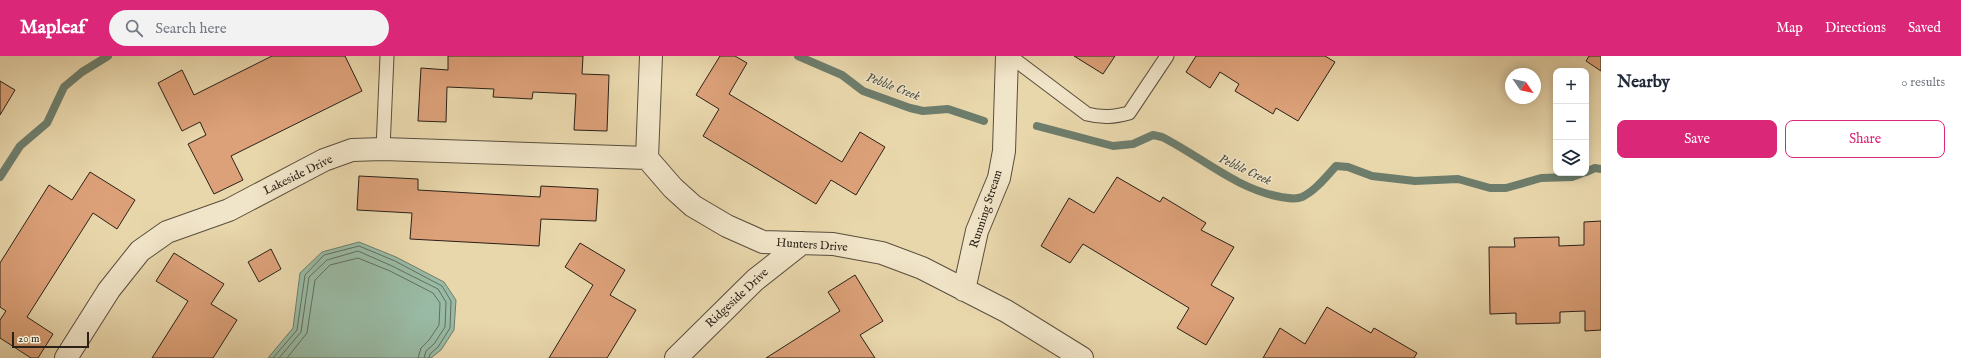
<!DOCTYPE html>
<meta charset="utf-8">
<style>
:root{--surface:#fff;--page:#f2f2f3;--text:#1f2937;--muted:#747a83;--line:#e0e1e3;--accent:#db2777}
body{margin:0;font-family:"IM FELL English",serif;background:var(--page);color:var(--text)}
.controls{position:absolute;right:12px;top:12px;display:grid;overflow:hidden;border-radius:8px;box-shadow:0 2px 10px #0003}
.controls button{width:36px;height:36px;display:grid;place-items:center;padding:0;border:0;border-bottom:1px solid var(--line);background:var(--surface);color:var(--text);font:20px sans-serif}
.compass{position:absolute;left:1505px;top:12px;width:36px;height:36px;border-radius:50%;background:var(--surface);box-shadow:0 2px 10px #0003;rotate:124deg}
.scale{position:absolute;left:12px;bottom:10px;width:77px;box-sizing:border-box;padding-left:4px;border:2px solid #2a2118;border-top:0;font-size:11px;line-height:14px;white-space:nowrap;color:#2a2118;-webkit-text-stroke:3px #f1e5c9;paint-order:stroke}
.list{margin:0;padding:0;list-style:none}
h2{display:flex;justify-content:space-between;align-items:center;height:52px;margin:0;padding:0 16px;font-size:17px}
h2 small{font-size:13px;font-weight:400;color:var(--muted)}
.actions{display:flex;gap:8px;padding:12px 16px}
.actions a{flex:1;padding:9px 0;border:1px solid var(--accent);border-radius:8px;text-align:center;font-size:14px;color:var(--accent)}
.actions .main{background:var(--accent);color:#fff}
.icon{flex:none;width:22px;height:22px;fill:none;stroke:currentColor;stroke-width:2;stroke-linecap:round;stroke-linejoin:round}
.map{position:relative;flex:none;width:1601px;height:302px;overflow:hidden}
header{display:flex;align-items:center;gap:24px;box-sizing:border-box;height:56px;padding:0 20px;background:var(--accent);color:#fff}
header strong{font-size:19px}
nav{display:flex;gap:22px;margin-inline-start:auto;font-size:14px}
.search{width:280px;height:36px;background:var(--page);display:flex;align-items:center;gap:10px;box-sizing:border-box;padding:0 14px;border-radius:22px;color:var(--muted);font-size:15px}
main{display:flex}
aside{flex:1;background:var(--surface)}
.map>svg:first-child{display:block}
.water{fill:#99baa4;stroke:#6d7d6c}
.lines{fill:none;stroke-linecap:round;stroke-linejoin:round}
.shore{stroke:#626e5e;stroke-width:1}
.stream{stroke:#6d7d6c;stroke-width:8}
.building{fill:#dda179;stroke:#2a2118}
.service-casing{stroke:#5a4e3d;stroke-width:15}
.minor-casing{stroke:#5a4e3d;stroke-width:24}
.service{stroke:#f1e5c9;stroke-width:13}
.minor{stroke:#f1e5c9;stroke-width:22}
.labels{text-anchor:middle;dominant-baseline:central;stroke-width:3;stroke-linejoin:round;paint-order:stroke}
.street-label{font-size:12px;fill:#2a2118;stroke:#f1e5c9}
.water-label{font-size:13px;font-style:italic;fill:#4b4f42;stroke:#f1e5c9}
</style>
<header>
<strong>Mapleaf</strong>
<div class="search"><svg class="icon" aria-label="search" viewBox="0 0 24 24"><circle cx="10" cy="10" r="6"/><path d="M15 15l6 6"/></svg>Search here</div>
<nav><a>Map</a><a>Directions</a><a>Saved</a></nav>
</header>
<main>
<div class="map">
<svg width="1601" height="302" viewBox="0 0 1601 302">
<rect width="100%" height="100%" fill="#e9d7ac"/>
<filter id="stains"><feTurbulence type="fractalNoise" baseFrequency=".005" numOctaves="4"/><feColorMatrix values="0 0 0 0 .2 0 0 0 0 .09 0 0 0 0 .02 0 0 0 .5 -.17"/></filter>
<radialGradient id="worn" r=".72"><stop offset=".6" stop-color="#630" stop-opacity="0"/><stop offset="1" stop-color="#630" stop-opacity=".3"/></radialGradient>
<path class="water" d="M359,186L396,201L444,226L456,244L454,274L441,294L431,302H268L293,272L300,217L322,196Z"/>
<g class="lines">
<path class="shore" d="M273,302L297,274L305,219L324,199L359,190L395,205L442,230L451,245L450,272L438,291L430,298L429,302
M279,302L301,276L309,221L327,204L358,195L392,210L438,233L446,246L445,271L434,288L426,295L424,302
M287,302L307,277L315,224L330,209L358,202L390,215L433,237L440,247L439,269L429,284L421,292L418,302"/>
<path class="stream" d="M798,0L842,19L863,35L910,52L923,55L948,53L984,65
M1037,70L1113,90L1133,88L1153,79L1162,81C1202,101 1236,133 1281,141C1288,142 1295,144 1302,141C1315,135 1326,121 1336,110L1348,111L1372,120L1415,125L1458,123L1490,132H1506L1541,122L1572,121L1583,117
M1586,116L1595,112L1601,113
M0,121L20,90L47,67L64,31L82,16L108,0"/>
</g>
<path class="building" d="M272,0H345L362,35L231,100L243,124L214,138L188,88L206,79L200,66L182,75L158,27L182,14L194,39Z
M448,0H583L582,18L609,19L607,75L574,74L576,38L533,36L532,43L493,41L494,33L447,31L446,66L418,65L421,12L448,14Z
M720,0H735L747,7L729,38L842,106L860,76L885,91L856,139L831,124L816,148L703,80L719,53L696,39Z
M1074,0H1115L1103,18Z
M1196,0H1325L1335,6L1298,65L1276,52L1273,58L1235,35L1239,28L1220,16L1210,32L1186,16Z
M1589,0H1601V15L1586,5Z
M0,25L15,34L0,59Z
M90,116L135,144L117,173L93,157L27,261L53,278L38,302H31L0,282V264L6,255L0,251V207L49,129L72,144Z
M359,120L418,123V134L540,141L541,130L598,133L596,165L541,163L539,190L410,183L412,157L357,154Z
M1117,121L1160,146L1163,141L1206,167L1201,174L1234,191L1211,229L1234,242L1206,289L1177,272L1189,252L1083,188L1070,207L1041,190L1069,142L1094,157Z
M1601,165V274L1585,275V255L1560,256V267L1516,268V257L1490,258L1489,191H1515L1514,182L1559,181V190L1584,189V166Z
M580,187L625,214L610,239L636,254L607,302H549L593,229L565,211Z
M271,193L281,213L259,226L248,206Z
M174,197L224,228L211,248L237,264L213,302H152L188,245L156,225Z
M855,219L883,265L860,279L875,302H766L840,255L828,236Z
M1327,251L1371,277L1374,272L1417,297L1414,302H1263L1280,272L1305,288Z"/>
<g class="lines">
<defs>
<path id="service" d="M1010,0L1087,58C1103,62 1114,61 1129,57L1167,0
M383,93L387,0"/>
<path id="minor" d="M651,0L647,102L673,132L693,150L727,170L763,186L833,188L882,197L922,212L1006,255L1082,302
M964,234L977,175L999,122L1004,95L1007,0
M66,302L109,234L140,195L167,176L229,154L324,104L352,94L383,93L647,102
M676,302L755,224L802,187"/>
</defs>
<use href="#service" class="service-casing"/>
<use href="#minor" class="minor-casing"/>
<use href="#service" class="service"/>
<use href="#minor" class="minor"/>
</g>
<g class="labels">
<g class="street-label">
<text transform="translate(298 119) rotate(-26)">Lakeside Drive</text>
<text transform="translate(986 153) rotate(-72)">Running Stream</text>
<text transform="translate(812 189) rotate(4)">Hunters Drive</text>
<text transform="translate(737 242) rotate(-43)">Ridgeside Drive</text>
</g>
<g class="water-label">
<text transform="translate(893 31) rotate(21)">Pebble Creek</text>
<text transform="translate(1245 114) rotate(25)">Pebble Creek</text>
</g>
</g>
<rect width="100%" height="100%" filter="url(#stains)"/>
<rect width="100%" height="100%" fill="url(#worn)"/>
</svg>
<div class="controls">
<button>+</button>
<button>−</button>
<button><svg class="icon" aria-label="layers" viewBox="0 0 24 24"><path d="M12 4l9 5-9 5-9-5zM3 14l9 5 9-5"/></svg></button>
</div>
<svg class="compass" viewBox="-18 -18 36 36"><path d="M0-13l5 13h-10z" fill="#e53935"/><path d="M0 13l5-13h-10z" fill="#747a83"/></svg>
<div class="scale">20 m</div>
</div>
<aside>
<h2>Nearby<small>0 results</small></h2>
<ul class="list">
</ul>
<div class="actions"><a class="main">Save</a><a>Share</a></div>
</aside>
</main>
